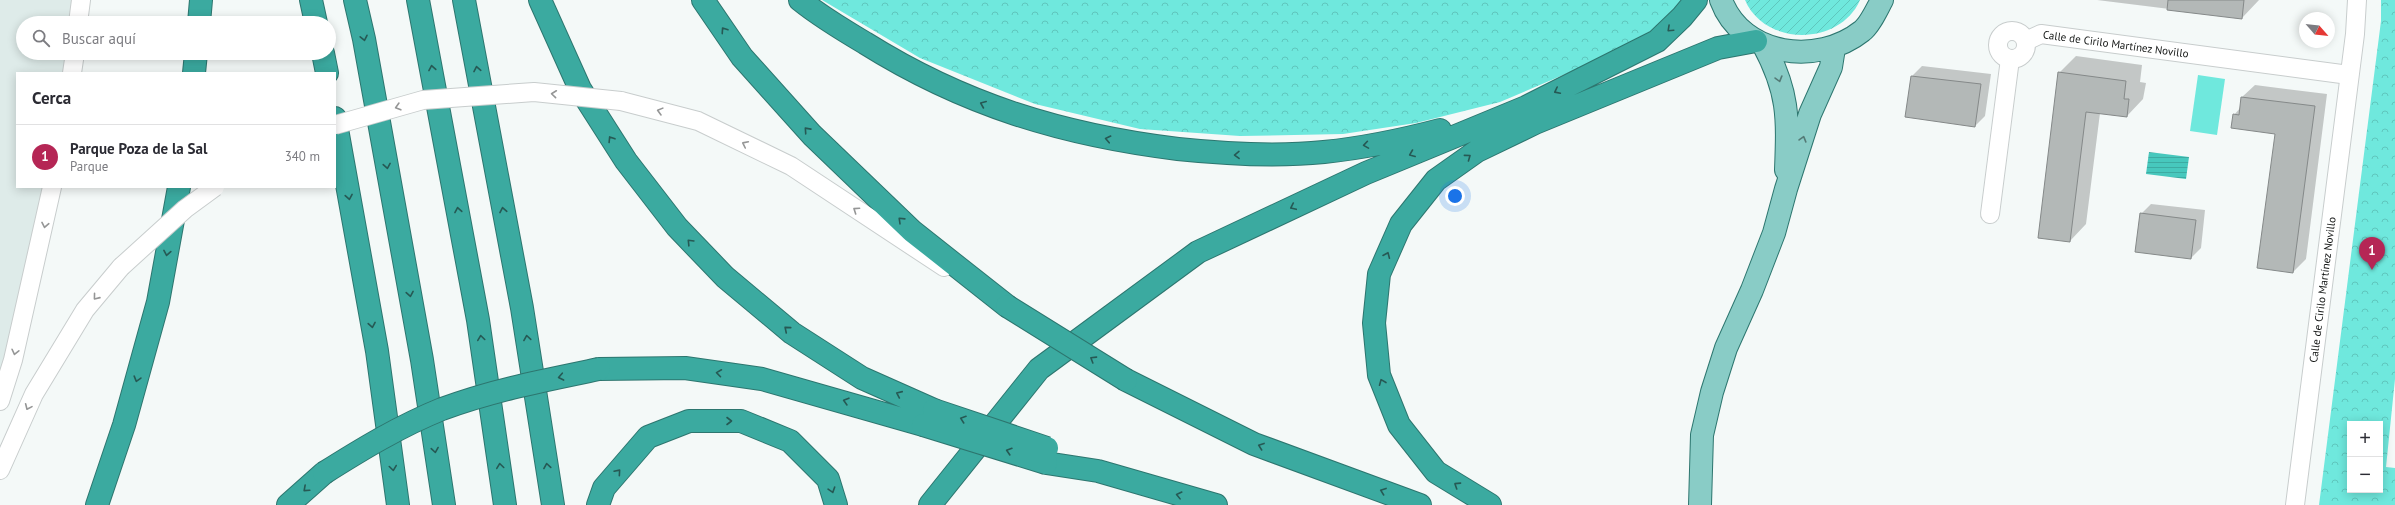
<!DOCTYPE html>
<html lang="es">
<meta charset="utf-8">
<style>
:root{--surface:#fff;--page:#f2f2f3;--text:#2b2b33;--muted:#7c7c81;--line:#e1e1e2;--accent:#b52655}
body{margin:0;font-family:"PT Sans",sans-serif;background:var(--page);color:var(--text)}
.controls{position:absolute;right:12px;bottom:12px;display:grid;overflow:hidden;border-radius:0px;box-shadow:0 2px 10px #0003}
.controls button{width:36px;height:36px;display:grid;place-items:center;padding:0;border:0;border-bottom:1px solid var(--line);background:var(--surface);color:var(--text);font:20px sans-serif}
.compass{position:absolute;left:2299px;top:12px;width:36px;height:36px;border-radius:50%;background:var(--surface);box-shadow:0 2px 10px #0003;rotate:118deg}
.you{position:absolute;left:1455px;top:196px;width:14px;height:14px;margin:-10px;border:3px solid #fff;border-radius:50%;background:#1a73e8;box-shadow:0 0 0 6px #1a73e833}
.badge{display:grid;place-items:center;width:26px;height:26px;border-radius:50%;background:var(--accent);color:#fff;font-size:13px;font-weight:700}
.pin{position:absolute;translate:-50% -33px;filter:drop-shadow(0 1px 2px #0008)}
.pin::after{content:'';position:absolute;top:21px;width:14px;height:12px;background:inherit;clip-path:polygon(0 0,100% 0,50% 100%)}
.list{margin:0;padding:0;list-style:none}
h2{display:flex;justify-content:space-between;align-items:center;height:52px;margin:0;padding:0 16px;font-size:17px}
h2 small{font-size:13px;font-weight:400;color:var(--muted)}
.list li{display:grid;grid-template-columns:26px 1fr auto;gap:12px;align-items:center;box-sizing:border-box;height:64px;padding:0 16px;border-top:1px solid var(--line)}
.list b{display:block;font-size:15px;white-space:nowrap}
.list p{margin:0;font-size:13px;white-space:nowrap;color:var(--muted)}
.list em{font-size:13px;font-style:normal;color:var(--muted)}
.icon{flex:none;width:22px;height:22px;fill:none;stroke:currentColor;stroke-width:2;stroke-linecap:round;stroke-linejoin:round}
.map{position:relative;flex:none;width:2395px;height:505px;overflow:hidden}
.search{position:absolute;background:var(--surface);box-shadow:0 2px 10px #0003;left:16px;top:16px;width:320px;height:44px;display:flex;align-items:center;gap:10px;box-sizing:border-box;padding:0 14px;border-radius:22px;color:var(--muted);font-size:15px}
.panel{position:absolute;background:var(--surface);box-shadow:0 2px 10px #0003;left:16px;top:72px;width:320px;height:116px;border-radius:0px}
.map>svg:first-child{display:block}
.built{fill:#deebe9}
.park{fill:url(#park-crowns);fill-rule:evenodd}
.garden{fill:url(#garden-furrows)}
.pitch{fill:#6fe8dd}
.water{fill:url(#water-rules)}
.shadow{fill:#0003}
.building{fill:#b3b8b7;stroke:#858989}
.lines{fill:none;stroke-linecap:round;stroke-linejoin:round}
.minor-casing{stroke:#c8cdcd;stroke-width:20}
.major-casing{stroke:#2d766f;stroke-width:24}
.highway-casing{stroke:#2d766f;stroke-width:24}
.minor{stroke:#fff;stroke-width:18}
.major{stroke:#89ccc6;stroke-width:22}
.highway{stroke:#3baaa0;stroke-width:22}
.minor-bridge-casing{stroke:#c8cdcd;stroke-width:20;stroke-linecap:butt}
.highway-bridge-casing{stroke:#2d766f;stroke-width:24;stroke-linecap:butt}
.minor-bridge{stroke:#fff;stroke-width:18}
.highway-bridge{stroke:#3baaa0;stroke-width:22}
.oneway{stroke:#265954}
.oneway2{stroke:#547a76}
.oneway3{stroke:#959696}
.labels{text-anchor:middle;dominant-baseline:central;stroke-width:3;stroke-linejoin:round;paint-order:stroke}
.street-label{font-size:11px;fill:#141615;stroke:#f4f9f8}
</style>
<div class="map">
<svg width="2395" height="505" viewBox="0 0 2395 505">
<defs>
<pattern id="park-crowns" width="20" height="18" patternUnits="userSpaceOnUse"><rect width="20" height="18" fill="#6fe8dd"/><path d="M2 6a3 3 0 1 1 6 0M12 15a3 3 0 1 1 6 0" fill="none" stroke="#5fc6bd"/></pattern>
<pattern id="garden-furrows" width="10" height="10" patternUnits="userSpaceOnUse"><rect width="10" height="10" fill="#6fe8dd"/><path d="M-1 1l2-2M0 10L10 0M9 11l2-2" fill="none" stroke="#5fc6bd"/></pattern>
<pattern id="water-rules" width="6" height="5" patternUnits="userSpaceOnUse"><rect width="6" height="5" fill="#47c8bd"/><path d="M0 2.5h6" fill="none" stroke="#3daba2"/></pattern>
</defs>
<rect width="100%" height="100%" fill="#f4f9f8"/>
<path class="built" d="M0,0H81L78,23H23V53H75L72,73H17V187H52L0,401Z"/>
<path class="park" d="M822,0H1685L1652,37L1500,102L1416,123L1343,134L1240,136L1140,129L1035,104L920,58Z
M2381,0H2395V379L2386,467L2395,468V505H2319L2381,21ZM2350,424H2380V490H2350Z"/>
<path class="garden" d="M1745,0H1860C1840,46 1765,47 1745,0Z"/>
<path class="pitch" d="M2198,75L2225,79L2217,135L2190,131Z"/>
<path class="water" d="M2149,152L2189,157L2186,179L2146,174Z"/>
<path class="shadow" d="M2097,0H2259L2242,18Z
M2076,56L2142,65L2140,82L2146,83L2143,99L2127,116L2100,113L2086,224L2070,241L2059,73Z
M1922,66L1991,74L1985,116L1975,126L1912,76Z
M2255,85L2327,94L2306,259L2293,272L2276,133L2234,115L2241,107L2242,97Z
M2151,204L2205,210L2201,248L2191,258L2141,214Z"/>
<path class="building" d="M2168,0H2244L2242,19L2167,10Z
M2058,72L2126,81L2124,99H2129L2127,117L2086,112L2070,242L2038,238Z
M1911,76L1981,84L1975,127L1905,117Z
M2241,97L2315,106L2293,273L2257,268L2275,134L2231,128L2233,114L2239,115Z
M2140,213L2196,220L2191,259L2135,252Z"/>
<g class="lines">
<defs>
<g id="minor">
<path d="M78,23L81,0"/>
<circle cx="2012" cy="45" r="14"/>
<path id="s1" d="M2026,41L2041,34L2349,75"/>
<path d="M72,73L75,53"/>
<path d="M621,101L698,121L791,166L944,267"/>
<path d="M1990,214L2010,59"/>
<path d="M0,401L13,360L52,187"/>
<path d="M0,470L34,394L85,310L121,267"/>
<path id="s2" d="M2295,505L2355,34L2357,0"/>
</g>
<path id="major" d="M1721,0C1742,57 1818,66 1862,31C1870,25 1877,9 1882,0
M1763,44C1789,92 1788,117 1786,170
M1700,505L1702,435L1712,392L1726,348L1752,290L1774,233L1786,189L1810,114L1831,67L1834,48"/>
<path id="highway" d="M311,0L316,23
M355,0L364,39L422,360L444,505
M418,0L478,320L505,505
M464,0L522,308L553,505
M540,0L580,89L626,161L677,227L725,277L792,333L862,378L934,410
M703,0L742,57L812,135L912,231L1007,306
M800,0C821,17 843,30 865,43C964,105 1063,135 1178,149C1226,154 1275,157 1324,152C1363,148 1402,140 1440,130
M199,23L201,0
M323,53L327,73
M194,73L196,53
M335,118L377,351L398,505
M599,369L685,368L762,379L923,425
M1126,380L1254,444L1420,505
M1046,463L1098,471L1216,505
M97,505L124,425L158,302L179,187
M288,505L324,473
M598,505L604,488L648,437L689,421H741L790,441L828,479L836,505
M930,505L1039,369L1198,252L1366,173L1526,107L1657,41L1682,17L1696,0
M1490,505L1436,472L1399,425L1379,375L1374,323L1379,274L1401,224L1436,180L1477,151L1535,123L1718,48L1756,41"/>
</defs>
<use href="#minor" class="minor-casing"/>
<use href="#major" class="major-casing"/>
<use href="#highway" class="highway-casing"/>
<use href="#minor" class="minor"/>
<use href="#major" class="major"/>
<use href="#highway" class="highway"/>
<defs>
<path id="minor-bridge" d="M335,125L423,100L534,92L621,101
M121,267L185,209L215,187"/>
<path id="highway-bridge" d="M1007,306L1126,380
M934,410L1047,448
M923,425L1046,463
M324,473C362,449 400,426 442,409C493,390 546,380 599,369"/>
</defs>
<use href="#minor-bridge" class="minor-bridge-casing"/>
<use href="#highway-bridge" class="highway-bridge-casing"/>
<use href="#minor-bridge" class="minor-bridge"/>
<use href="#highway-bridge" class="highway-bridge"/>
</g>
<defs><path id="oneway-chevron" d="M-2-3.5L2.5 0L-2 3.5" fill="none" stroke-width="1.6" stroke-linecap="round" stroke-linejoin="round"/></defs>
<g class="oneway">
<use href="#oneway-chevron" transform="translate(1670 29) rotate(137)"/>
<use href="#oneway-chevron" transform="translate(724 30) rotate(-124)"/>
<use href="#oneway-chevron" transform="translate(364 38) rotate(78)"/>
<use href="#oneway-chevron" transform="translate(432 68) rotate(-100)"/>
<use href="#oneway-chevron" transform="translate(477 69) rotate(-101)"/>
<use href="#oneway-chevron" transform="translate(1557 91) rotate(153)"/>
<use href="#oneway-chevron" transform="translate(983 104) rotate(-157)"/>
<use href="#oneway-chevron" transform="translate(807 130) rotate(-132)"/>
<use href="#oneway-chevron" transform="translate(611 139) rotate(-122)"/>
<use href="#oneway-chevron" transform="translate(1108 139) rotate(-168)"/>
<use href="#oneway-chevron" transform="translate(1366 145) rotate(171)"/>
<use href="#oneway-chevron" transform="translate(1412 154) rotate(158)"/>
<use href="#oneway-chevron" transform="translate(1237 155) rotate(179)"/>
<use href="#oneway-chevron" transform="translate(1468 157) rotate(-36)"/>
<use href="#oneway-chevron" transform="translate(387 166) rotate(80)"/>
<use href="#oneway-chevron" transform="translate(349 197) rotate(80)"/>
<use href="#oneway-chevron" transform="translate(1293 207) rotate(155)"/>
<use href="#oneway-chevron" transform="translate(458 210) rotate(-100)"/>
<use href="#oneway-chevron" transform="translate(503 210) rotate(-101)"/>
<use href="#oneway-chevron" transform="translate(901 220) rotate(-136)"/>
<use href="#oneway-chevron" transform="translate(690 242) rotate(-134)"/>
<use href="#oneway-chevron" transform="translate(167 253) rotate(100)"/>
<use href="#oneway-chevron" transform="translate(1387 255) rotate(-67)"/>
<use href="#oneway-chevron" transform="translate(410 294) rotate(80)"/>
<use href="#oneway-chevron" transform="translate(372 325) rotate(80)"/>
<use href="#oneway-chevron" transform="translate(787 329) rotate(-140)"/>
<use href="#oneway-chevron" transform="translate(481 338) rotate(-98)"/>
<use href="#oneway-chevron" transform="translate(527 338) rotate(-99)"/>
<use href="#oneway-chevron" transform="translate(1093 359) rotate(-148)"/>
<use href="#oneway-chevron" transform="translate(719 373) rotate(-172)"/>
<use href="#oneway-chevron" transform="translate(561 377) rotate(169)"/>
<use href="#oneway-chevron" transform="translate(137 379) rotate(106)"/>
<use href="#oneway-chevron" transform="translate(1382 382) rotate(-112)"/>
<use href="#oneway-chevron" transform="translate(899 394) rotate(-156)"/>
<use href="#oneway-chevron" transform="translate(846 401) rotate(-164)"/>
<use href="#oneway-chevron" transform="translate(963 419) rotate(-161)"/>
<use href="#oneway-chevron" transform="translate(729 421)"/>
<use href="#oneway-chevron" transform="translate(1261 446) rotate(-160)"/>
<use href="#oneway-chevron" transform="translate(435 450) rotate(81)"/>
<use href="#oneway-chevron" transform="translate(1009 451) rotate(-163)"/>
<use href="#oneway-chevron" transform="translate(500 466) rotate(-98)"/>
<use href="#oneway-chevron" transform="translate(547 466) rotate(-99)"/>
<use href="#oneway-chevron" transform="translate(393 468) rotate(82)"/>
<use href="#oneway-chevron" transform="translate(618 472) rotate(-49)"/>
<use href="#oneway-chevron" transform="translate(1457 485) rotate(-147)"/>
<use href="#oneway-chevron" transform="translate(306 489) rotate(138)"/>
<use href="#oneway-chevron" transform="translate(832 490) rotate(72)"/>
<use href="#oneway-chevron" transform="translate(1383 491) rotate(-160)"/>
<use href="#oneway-chevron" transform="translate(1179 495) rotate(-166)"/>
</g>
<g class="oneway2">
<use href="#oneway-chevron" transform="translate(1779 79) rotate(74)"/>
<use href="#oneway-chevron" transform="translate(1803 139) rotate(-74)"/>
</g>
<g class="oneway3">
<use href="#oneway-chevron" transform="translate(554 94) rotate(-174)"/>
<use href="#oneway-chevron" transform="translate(398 107) rotate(164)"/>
<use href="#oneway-chevron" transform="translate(660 111) rotate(-165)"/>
<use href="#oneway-chevron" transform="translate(745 144) rotate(-154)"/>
<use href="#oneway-chevron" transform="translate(856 210) rotate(-146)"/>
<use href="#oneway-chevron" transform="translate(45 225) rotate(101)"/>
<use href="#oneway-chevron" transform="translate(96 297) rotate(129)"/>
<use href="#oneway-chevron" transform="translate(15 352) rotate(103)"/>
<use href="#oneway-chevron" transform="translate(28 407) rotate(114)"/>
</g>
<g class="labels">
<g class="street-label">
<text stroke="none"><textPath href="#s1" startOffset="92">Calle de Cirilo Martínez Novillo</textPath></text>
<text stroke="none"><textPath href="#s2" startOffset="217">Calle de Cirilo Martínez Novillo</textPath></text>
</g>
</g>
</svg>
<div class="controls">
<button>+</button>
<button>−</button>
</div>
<svg class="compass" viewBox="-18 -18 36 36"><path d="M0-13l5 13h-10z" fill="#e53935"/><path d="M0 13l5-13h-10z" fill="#7c7c81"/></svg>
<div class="you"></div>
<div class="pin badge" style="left:2372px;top:270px">1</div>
<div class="search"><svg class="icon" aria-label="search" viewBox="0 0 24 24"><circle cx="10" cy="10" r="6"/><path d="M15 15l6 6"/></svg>Buscar aquí</div>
<section class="panel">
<h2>Cerca<small></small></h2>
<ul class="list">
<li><span class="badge">1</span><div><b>Parque Poza de la Sal</b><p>Parque</p></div><em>340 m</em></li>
</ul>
</section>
</div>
